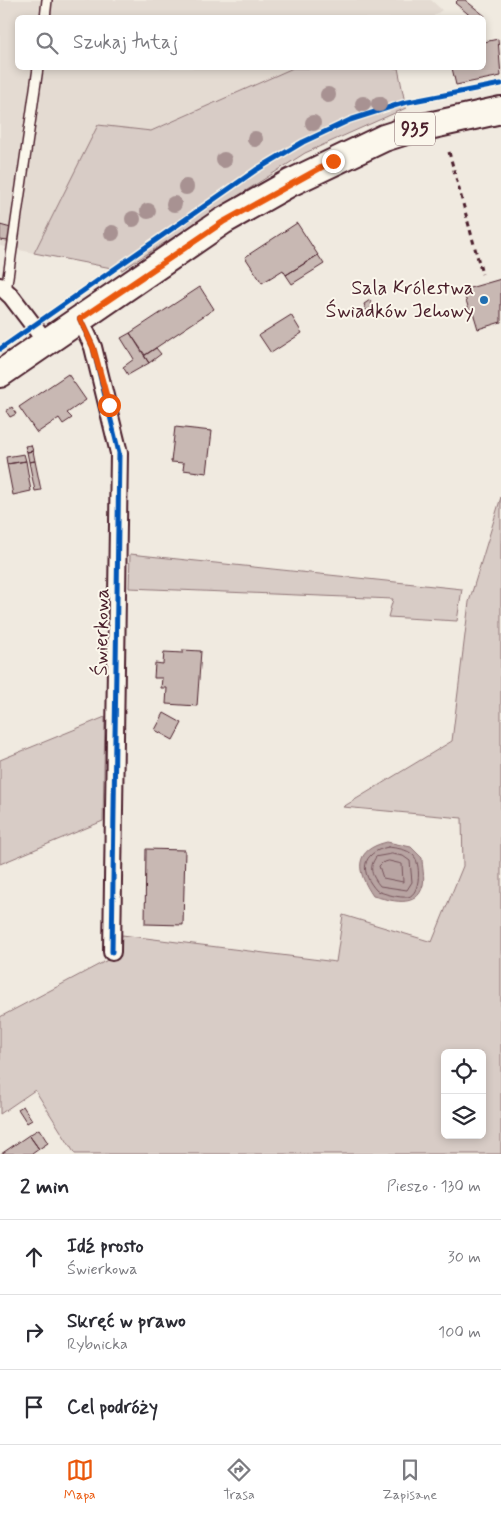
<!DOCTYPE html>
<html lang="pl">
<meta charset="utf-8">
<style>
:root{--surface:#fff;--page:#f2f2f3;--text:#2b2b33;--muted:#7c7c81;--line:#e1e1e2;--accent:#ea580c}
body{margin:0;font-family:Mynerve,sans-serif;background:var(--page);color:var(--text)}
.controls{position:absolute;right:15px;bottom:15px;display:grid;overflow:hidden;border-radius:8px;box-shadow:0 2px 8px #0003}
.controls button{width:45px;height:45px;display:grid;place-items:center;padding:0;border:0;border-bottom:1px solid var(--line);background:var(--surface);color:var(--text);font:25px sans-serif}
.stop{position:absolute;width:15px;height:15px;margin:-11px;border:4px solid #ea580c;border-radius:50%;background:#fff}
.stop.end{background:#ea580c;border-color:#fff;box-shadow:0 1px 5px #0008}
.list{margin:0;padding:0;list-style:none}
h2{display:flex;justify-content:space-between;align-items:center;height:65px;margin:0;padding:0 20px;font-size:21px}
h2 small{font-size:16px;font-weight:400;color:var(--muted)}
.list li{display:grid;grid-template-columns:32px 1fr auto;gap:15px;align-items:center;box-sizing:border-box;height:75px;padding:0 20px;border-top:1px solid var(--line)}
.list b{display:block;font-size:19px;white-space:nowrap}
.list p{margin:0;font-size:16px;white-space:nowrap;color:var(--muted)}
.list em{font-size:16px;font-style:normal;color:var(--muted)}
.icon{flex:none;width:28px;height:28px;fill:none;stroke:currentColor;stroke-width:2;stroke-linecap:round;stroke-linejoin:round}
.map{position:relative;flex:none;width:501px;height:1154px;overflow:hidden}
.search{position:absolute;background:var(--surface);box-shadow:0 2px 8px #0003;left:15px;right:15px;top:15px;height:55px;display:flex;align-items:center;gap:12px;box-sizing:border-box;padding:0 18px;border-radius:8px;color:var(--muted);font-size:19px}
.sheet{height:290px;background:var(--surface)}
nav{display:flex;justify-content:space-around;align-items:center;box-sizing:border-box;height:70px;border-top:1px solid var(--line);background:var(--surface);font-size:14px;color:var(--muted)}
nav a{display:grid;justify-items:center;gap:2px}
nav .on{color:var(--accent)}
.map>svg:first-child{display:block}
.built{fill:#e4dbd2}
.green{fill:#d8ccc6;stroke:#917678;fill-rule:evenodd}
.water{fill:#b8a4a2;stroke:#8c6f72}
.lines{fill:none;stroke-linecap:round;stroke-linejoin:round}
.shore{stroke:#76545b;stroke-width:1}
.building{fill:#c8b8b3;stroke:#4a1f2b}
.service-casing{stroke:#4a1f2b;stroke-width:12}
.minor-casing{stroke:#4a1f2b;stroke-width:20}
.primary-casing{stroke:#4a1f2b;stroke-width:30}
.path{stroke:#4a1f2b;stroke-width:3;stroke-dasharray:5 4;stroke-linecap:butt}
.service{stroke:#fbf7ec;stroke-width:9}
.minor{stroke:#fbf7ec;stroke-width:16}
.primary{stroke:#fbf7ec;stroke-width:26}
.cycleway-casing{stroke:#fbf7ec;stroke-width:8}
.cycleway{stroke:#0057b8;stroke-width:5}
.tree{fill:#a89292}
.route{stroke:#ea580c;stroke-width:6}
.poi-dot{fill:#1f6fb2;stroke:#fbf7ec;stroke-width:2}
.labels{text-anchor:middle;dominant-baseline:central;stroke-width:4;stroke-linejoin:round;paint-order:stroke}
.shield{fill:#fbf7ec;stroke:#7f6065;stroke-width:1}
.shield-label{font-size:19px;font-weight:bold;fill:#4a1f2b}
.poi-label{font-size:20px;fill:#4a1f2b;stroke:#fbf7ec;text-anchor:end}
.street-label{font-size:20px;fill:#4a1f2b;stroke:#fbf7ec}
</style>
<div class="map">
<svg width="501" height="1154" viewBox="0 0 501 1154">
<rect width="100%" height="100%" fill="#f0eae0"/>
<filter id="ink" filterUnits="userSpaceOnUse"><feTurbulence type="fractalNoise" baseFrequency=".02" numOctaves="2"/><feDisplacementMap in="SourceGraphic" scale="10" xChannelSelector="R" yChannelSelector="G"/><feConvolveMatrix kernelMatrix="1 2 1 2 8 2 1 2 1" color-interpolation-filters="sRGB"/></filter>
<g filter="url(#ink)">
<path class="built" d="M0,0H431L442,10L431,18H18V68H293L151,131L98,126L34,253L0,246Z"/>
<path class="green" d="M293,68H398L406,108L305,153L122,270L34,253L98,125L151,131Z
M501,497V1154H75L35,1090L0,1114V1017L117,955L122,935L336,962L343,915L432,942L463,866L462,818L343,807L452,741L469,602ZM445,1053H482V1135H445Z
M130,554L462,589L457,621L388,617L393,599L129,588Z
M105,717L103,821L0,864V760Z"/>
<path class="water" d="M387,842L411,847L422,858C422,866 425,878 423,885C417,910 390,900 373,896C356,871 353,850 387,842Z"/>
<g class="lines">
<path class="shore" d="M388,847C396,848 407,849 413,855C421,862 421,894 408,897C399,898 385,894 377,891C360,873 360,853 388,847Z
M392,854L403,856L410,861L412,882L407,890L380,886C372,876 368,868 376,857Z
M389,861L402,864L403,882L383,878L379,866L382,863Z"/>
</g>
<path class="building" d="M458,0H465L485,16L484,18H473L455,3Z
M498,39L501,76L456,85L452,68H484V42Z
M297,223L318,255L286,275L283,270L262,283L245,257Z
M0,225L11,228L8,241L0,240Z
M318,255L324,264L292,284L286,275Z
M501,279V322L478,329L472,309L469,310L463,290Z
M200,287L214,309L145,355L130,333Z
M370,300L375,312L368,315L364,304Z
M291,315L302,333L271,353L259,335Z
M130,333L149,363L128,375L123,367L134,359L121,338Z
M156,348L161,354L149,363L144,356Z
M68,374L86,400L67,413L72,418L63,424L59,418L37,433L19,407Z
M12,407L16,414L10,417L6,411Z
M175,427L212,431L207,473L183,470L184,463L171,462Z
M31,445L33,451L27,452L25,446Z
M33,451L35,461L29,462L27,452Z
M24,454L26,461L7,464L6,457Z
M26,461L31,491L13,495L7,464Z
M35,461L41,490L35,491L29,462Z
M183,650L201,651L197,706L166,704L167,688H161L162,678H154L155,663L163,664L164,652L183,653Z
M164,713L182,723L173,740L155,730Z
M146,849L185,850L183,925L145,924Z
M23,1106L32,1120L27,1123L18,1109Z
M39,1129L48,1143L39,1149L29,1135Z
M29,1135L39,1149L32,1154H1Z"/>
<g class="lines">
<defs>
<path id="service" d="M45,18L47,0
M6,291L38,68"/>
<path id="minor" d="M0,286L11,296L46,342
M80,319L93,347L119,453L112,952"/>
<path id="primary" d="M0,374L223,221L290,183L384,138L406,131L501,110"/>
</defs>
<use href="#service" class="service-casing"/>
<use href="#minor" class="minor-casing"/>
<use href="#primary" class="primary-casing"/>
<path class="path" d="M449,152L482,274"/>
<use href="#service" class="service"/>
<use href="#minor" class="minor"/>
<use href="#primary" class="primary"/>
<defs>
<path id="cycleway" d="M80,319L93,347L119,453L112,952
M0,349L256,170L303,142L350,120L403,103L501,84"/>
</defs>
<use href="#cycleway" class="cycleway-casing"/>
<use href="#cycleway" class="cycleway"/>
</g>
<g class="tree">
<circle cx="328" cy="95" r="8"/>
<circle cx="363" cy="104" r="8"/>
<circle cx="379" cy="104" r="8"/>
<circle cx="313" cy="123" r="8"/>
<circle cx="255" cy="139" r="8"/>
<circle cx="224" cy="160" r="8"/>
<circle cx="186" cy="187" r="8"/>
<circle cx="174" cy="204" r="8"/>
<circle cx="148" cy="211" r="8"/>
<circle cx="133" cy="219" r="8"/>
<circle cx="112" cy="233" r="8"/>
</g>
</g>
<g class="lines" filter="url(#ink)">
<path class="route" d="M109,405L93,347L80,319L223,222L333,161"/>
</g>
<circle class="poi-dot" cx="484" cy="300" r="5"/>
<g class="labels">
<rect class="shield" x="395" y="112.5" width="40" height="33" rx="4"/>
<g class="shield-label">
<text x="415" y="129">935</text>
</g>
<g class="poi-label">
<text x="474" y="288">Sala Królestwa<tspan x="474" dy="23">Świadków Jehowy</tspan></text>
</g>
<g class="street-label">
<text transform="translate(102 632) rotate(-89)">Świerkowa</text>
</g>
</g>
</svg>
<div class="controls">
<button><svg class="icon" aria-label="locate" viewBox="0 0 24 24"><circle cx="12" cy="12" r="6"/><path d="M12 2v4M12 18v4M2 12h4M18 12h4"/></svg></button>
<button><svg class="icon" aria-label="layers" viewBox="0 0 24 24"><path d="M12 4l9 5-9 5-9-5zM3 14l9 5 9-5"/></svg></button>
</div>
<div class="stop" style="left:109px;top:405px"></div>
<div class="stop end" style="left:333px;top:161px"></div>
<div class="search"><svg class="icon" aria-label="search" viewBox="0 0 24 24"><circle cx="10" cy="10" r="6"/><path d="M15 15l6 6"/></svg>Szukaj tutaj</div>
</div>
<section class="sheet">
<h2>2 min<small>Pieszo · 130 m</small></h2>
<ul class="list">
<li><svg class="icon" aria-label="ahead" viewBox="0 0 24 24"><path d="M12 20V5M6 11l6-6 6 6"/></svg><div><b>Idź prosto</b><p>Świerkowa</p></div><em>30 m</em></li>
<li><svg class="icon" aria-label="right" viewBox="0 0 24 24"><path d="M7 20v-9h11M14 6l5 5-5 5"/></svg><div><b>Skręć w prawo</b><p>Rybnicka</p></div><em>100 m</em></li>
<li><svg class="icon" aria-label="arrive" viewBox="0 0 24 24"><path d="M6 21V4h12l-3 4 3 4H6"/></svg><div><b>Cel podróży</b></div></li>
</ul>
</section>
<nav>
<a class="on"><svg class="icon" aria-label="map" viewBox="0 0 24 24"><path d="M3 6l6-2 6 2 6-2v14l-6 2-6-2-6 2zM9 4v14M15 6v14"/></svg>Mapa</a>
<a><svg class="icon" aria-label="directions" viewBox="0 0 24 24"><path d="M12 3l9 9-9 9-9-9zM9 14v-3h6M13 9l2 2-2 2"/></svg>Trasa</a>
<a><svg class="icon" aria-label="saved" viewBox="0 0 24 24"><path d="M7 4h10v16l-5-4-5 4z"/></svg>Zapisane</a>
</nav>
